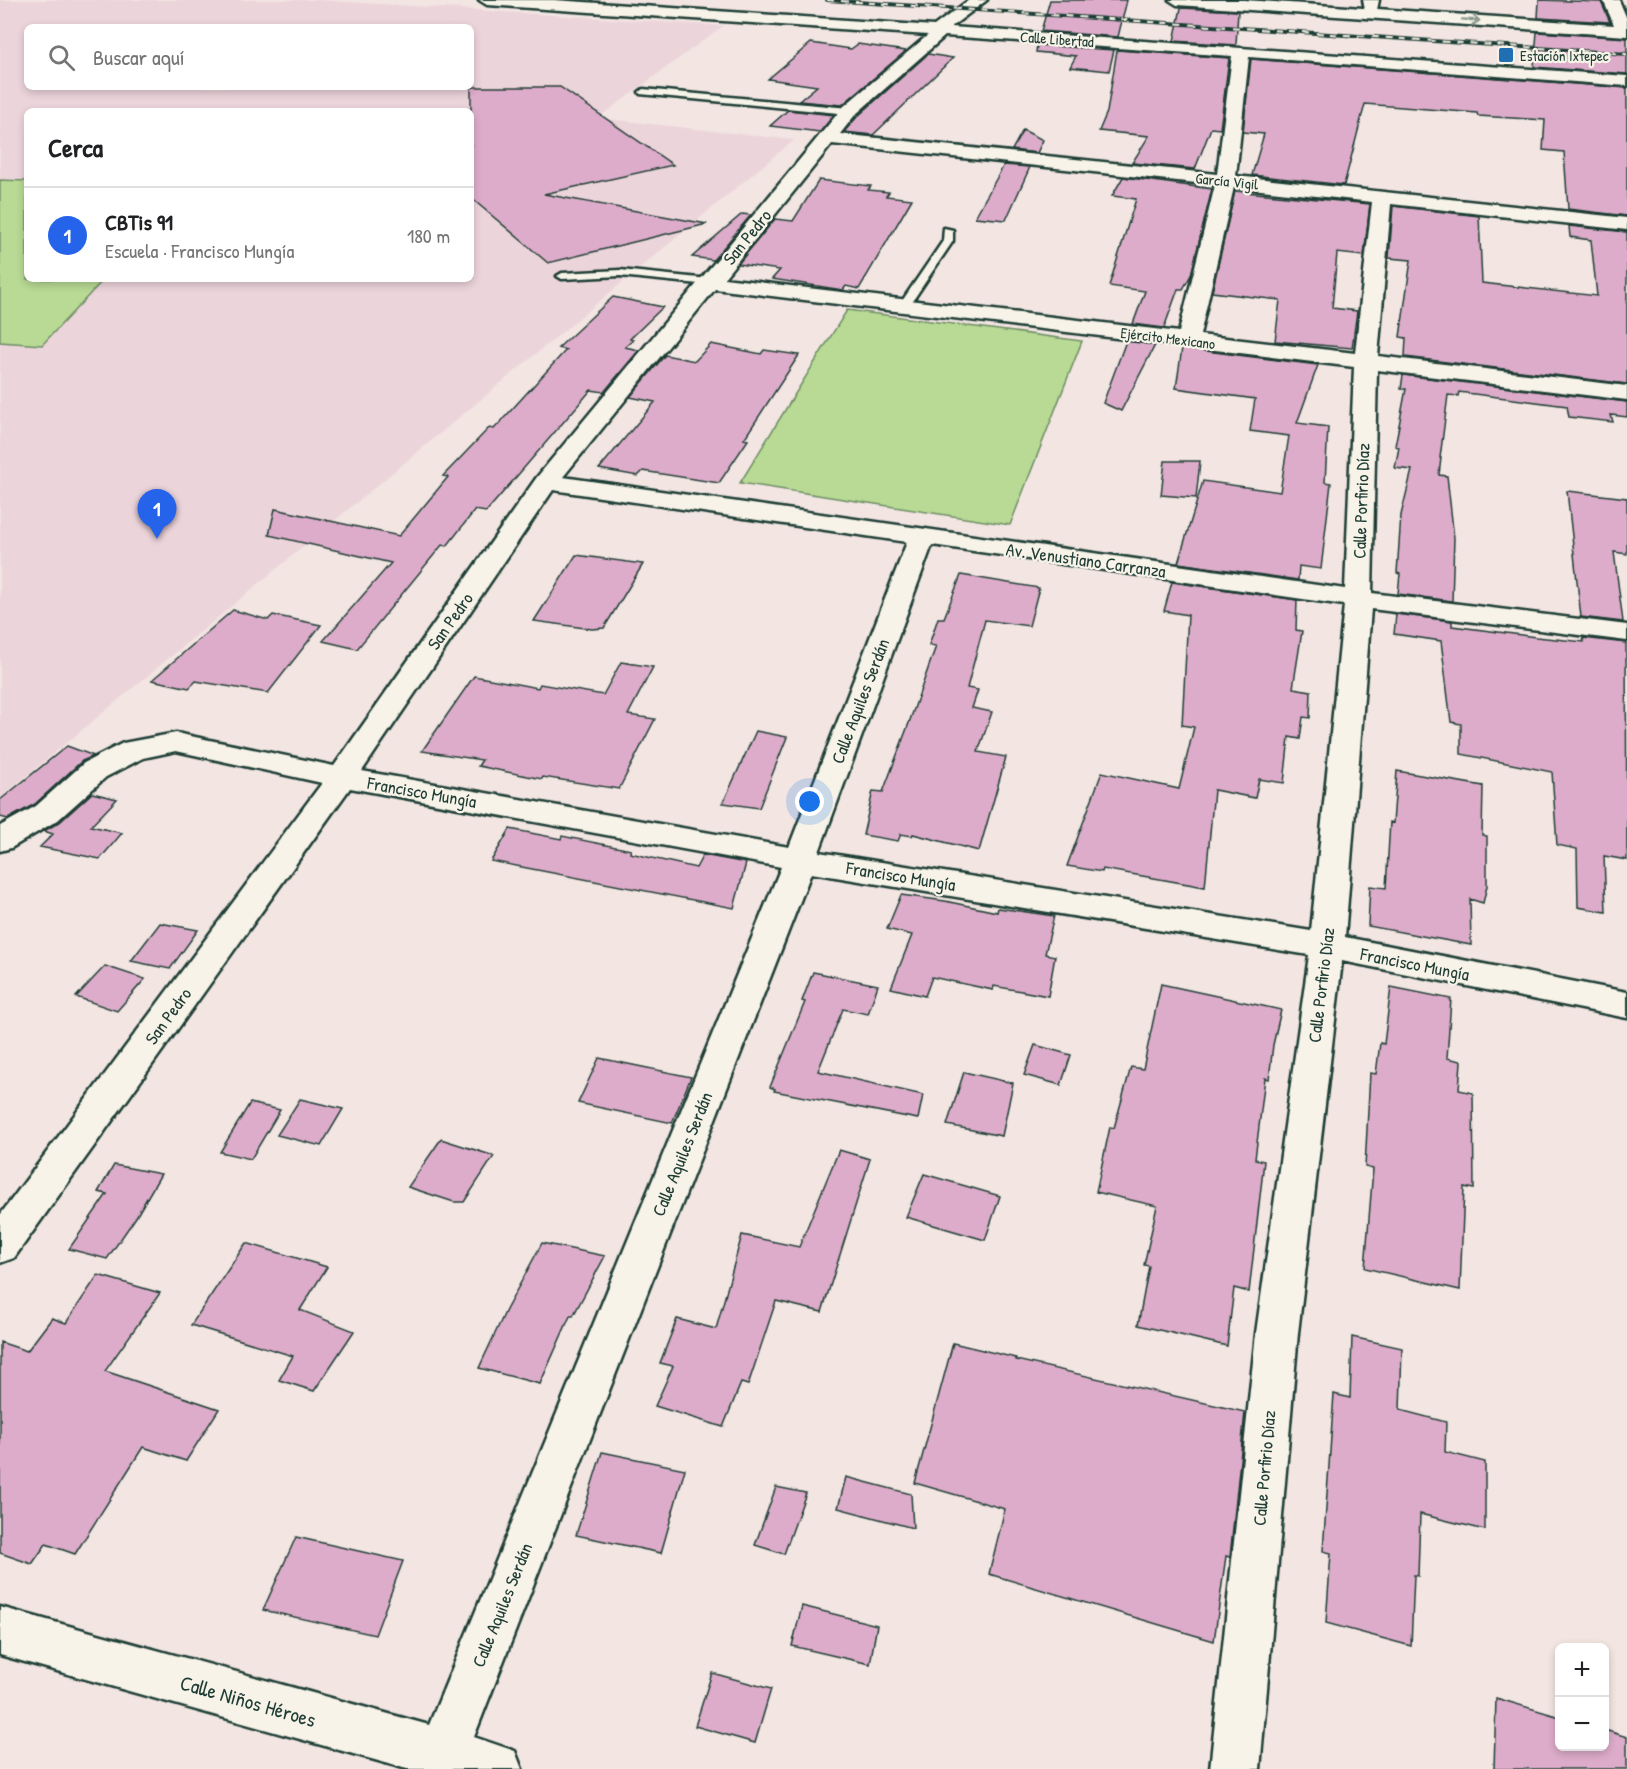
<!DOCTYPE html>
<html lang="es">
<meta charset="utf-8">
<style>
:root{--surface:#fff;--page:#f6f6f6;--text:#202124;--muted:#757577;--line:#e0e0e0;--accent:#2563eb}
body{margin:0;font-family:"Patrick Hand",sans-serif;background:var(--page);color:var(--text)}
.controls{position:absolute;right:18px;bottom:18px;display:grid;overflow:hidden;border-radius:9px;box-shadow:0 3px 9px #0003}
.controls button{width:54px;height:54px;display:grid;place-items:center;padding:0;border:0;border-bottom:2px solid var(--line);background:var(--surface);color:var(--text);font:30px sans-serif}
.you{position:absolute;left:810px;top:802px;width:21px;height:21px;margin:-15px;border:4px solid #fff;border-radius:50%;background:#1a73e8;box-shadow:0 0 0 9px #1a73e833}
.badge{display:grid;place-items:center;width:39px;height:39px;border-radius:50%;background:var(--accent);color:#fff;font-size:20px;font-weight:700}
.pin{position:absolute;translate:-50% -50px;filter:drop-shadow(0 2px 3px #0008)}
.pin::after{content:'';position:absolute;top:32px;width:21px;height:18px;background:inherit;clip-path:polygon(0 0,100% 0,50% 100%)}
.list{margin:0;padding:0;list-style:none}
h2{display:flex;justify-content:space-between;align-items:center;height:78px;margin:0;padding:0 24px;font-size:26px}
h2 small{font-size:20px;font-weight:400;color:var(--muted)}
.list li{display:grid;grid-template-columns:39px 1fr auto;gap:18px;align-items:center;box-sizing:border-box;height:96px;padding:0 24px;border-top:2px solid var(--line)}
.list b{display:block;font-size:22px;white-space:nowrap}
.list p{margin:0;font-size:20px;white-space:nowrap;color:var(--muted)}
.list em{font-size:20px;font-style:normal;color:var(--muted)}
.icon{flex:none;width:33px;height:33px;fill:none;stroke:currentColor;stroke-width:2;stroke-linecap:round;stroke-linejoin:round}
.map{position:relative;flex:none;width:1627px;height:1769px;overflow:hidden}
.search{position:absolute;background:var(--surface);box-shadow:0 3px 9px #0003;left:24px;top:24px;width:450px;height:66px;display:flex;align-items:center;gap:15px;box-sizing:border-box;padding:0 21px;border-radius:9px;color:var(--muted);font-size:22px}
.panel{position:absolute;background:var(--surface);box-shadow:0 3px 9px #0003;left:24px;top:108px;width:450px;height:174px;border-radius:9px}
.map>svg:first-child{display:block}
.built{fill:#ecd4db;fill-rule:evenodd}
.green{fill:#b8da94;stroke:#6c8c64;stroke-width:1.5}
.building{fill:#ddacca;stroke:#1f3d34;stroke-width:1.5}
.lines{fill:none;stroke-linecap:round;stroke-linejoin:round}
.service-casing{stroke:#1f3d34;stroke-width:5}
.minor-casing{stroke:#1f3d34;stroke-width:5}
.primary-casing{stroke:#1f3d34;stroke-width:5}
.service{fill:#f7f3e8;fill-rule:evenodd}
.minor{fill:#f7f3e8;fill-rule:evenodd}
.primary{fill:#f7f3e8;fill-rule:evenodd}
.rail-casing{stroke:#1f3d34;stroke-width:4}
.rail{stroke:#f7f3e8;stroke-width:2;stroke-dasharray:7;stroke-linecap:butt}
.oneway{stroke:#8b988e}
.poi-dot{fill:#1f6fb2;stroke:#f7f3e8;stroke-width:2}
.labels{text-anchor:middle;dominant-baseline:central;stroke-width:4.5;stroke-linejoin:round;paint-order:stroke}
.far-street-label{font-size:15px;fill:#1f3d34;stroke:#f7f3e8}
.far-poi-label{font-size:15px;fill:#1f3d34;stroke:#f7f3e8;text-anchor:start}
.street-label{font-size:18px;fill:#1f3d34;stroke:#f7f3e8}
.near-street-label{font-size:21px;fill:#1f3d34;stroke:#f7f3e8}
</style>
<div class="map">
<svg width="1627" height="1769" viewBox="0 0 1627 1769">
<rect width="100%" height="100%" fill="#f2e5e2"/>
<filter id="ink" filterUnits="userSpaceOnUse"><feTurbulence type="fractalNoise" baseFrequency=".0167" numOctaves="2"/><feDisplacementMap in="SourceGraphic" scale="12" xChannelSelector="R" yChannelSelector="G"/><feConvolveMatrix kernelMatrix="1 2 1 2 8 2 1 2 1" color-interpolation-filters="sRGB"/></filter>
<g filter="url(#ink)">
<path class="built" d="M0,0H317L723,26L598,118L794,140L0,798ZM27,27H471V87H27ZM27,111H471V279H27Z"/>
<path class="green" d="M0,180L27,181V279H104L42,345L0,342Z
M847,310L1082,341L1010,525L740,483Z"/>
<path class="building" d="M1050,0H1127L1118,37L1041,31Z
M1539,0L1601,2L1610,22L1538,18Z
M1181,8L1238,11L1236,45L1174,41Z
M1537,32L1627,38V74L1534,67Z
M811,43L851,49L858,44L906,51L842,105L799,101L817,86L768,79Z
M1037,45L1114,50L1109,71L1070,67L1076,56L1036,52Z
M1117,50L1229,58L1220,129L1211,128L1195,169L1132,163L1149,136L1099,131L1107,112Z
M928,54L953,58L873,135L844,132L857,117Z
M1251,59L1627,88V216L1568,209L1564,152L1543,150L1545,120L1478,116L1477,113L1365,104L1344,185L1252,175L1264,134L1243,132Z
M471,87H560L673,165L544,194L707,224L548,263L471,198Z
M788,110L834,115L820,132L770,126Z
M1023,130L1043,140L1037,153L1012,150Z
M1004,165L1030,167L1006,220L975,217Z
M1123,177L1212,189L1191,275L1183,289H1178L1164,328L1133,324L1145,291L1109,286L1136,199L1112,196Z
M819,180L871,186L868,190L889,192L886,196L912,199L859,289L846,286L843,290L772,279L780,270L738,264L775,219L793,221Z
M1235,191L1370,204L1364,256L1337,253L1332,308L1357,311L1352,348L1275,341L1280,300L1212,292Z
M1393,206L1479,216L1482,283L1597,296L1591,240L1570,237L1569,226L1627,232V384L1405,357L1406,338L1400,337L1411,260L1389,258Z
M742,214L751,215L713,260L692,257Z
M613,297L663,307L630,339L633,340L625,347L639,350L604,392L591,390L486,512L475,510L447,546L442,545L357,649L323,641L391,563L269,535L275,509L399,536L448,477L443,476L489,428L494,429L566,350L558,348Z
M1126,341L1155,345L1121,411L1103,403Z
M711,344L761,354L764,350L799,355L744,439L748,440L719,483L643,471L638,476L599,469L655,402L630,397L665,355L695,361Z
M1182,348L1318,365L1297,423L1328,427L1325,482L1331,483L1321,569L1299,566L1298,580L1178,563L1203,481L1280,492L1289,436L1250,431L1255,399L1176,388Z
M1403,375L1627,402V417L1611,415L1613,422L1569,417L1567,406L1459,392L1458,396L1448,395L1440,458H1441L1439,475L1447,476L1454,538L1452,601L1398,594L1400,574L1397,573L1401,515L1412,470L1395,468L1399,447L1395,446L1406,389H1401Z
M1165,461H1200L1196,498L1161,495Z
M1567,491L1627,498V554L1614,552L1623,622L1581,617Z
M576,555L643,564L604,628L592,629L534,621Z
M961,575L1039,588L1029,626L985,620L967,688L978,690L972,708L992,712L978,752L1006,757L979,851L913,834L912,836L901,834L898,841L863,835L873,791L883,792L909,723L936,646L929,645L938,618H944Z
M1172,582L1297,600L1296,630L1302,631L1293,688L1311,691L1310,718L1303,717L1300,739L1289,737L1284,783L1259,779L1255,798L1214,790L1205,887L1103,869L1102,872L1067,866L1102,772L1179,789L1194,727L1182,725L1188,615L1164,611Z
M233,610L268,620L273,615L321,625L268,693L196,681L189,688L152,680Z
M1396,614L1452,621V626L1536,637L1584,642L1583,638L1626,643L1627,860L1604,856L1606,912L1578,907L1577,849L1557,845L1552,772L1461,754V724L1451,722L1441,641L1394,634Z
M621,662L653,667L628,715L655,719L619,789L543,777L542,779L478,766L482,760L422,751L474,676L538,688L540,684L603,695Z
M756,731L787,737L759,808L723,803Z
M67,746L94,756L82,761L35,804L8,819L0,817V800Z
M1397,771L1483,786L1482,835L1487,836V886L1483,903L1470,899L1471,945L1368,926L1370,886L1386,888L1390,822L1393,823Z
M92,793L117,799L91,826L122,833L100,859L40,847L53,834L44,831L60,822Z
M510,829L561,839L562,836L631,850L630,853L696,868L703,855L746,863L734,908L491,861Z
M901,895L945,901L997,912L998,908L1054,916L1045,954L1055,956L1048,996L994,986L993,990L932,977L925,996L891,988L912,935L887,929Z
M160,923L198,930L170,969L131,961Z
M105,966L145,979L117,1011L76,997Z
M813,972L878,985L868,1014L843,1009L818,1071L923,1095L918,1119L774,1091L775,1089L770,1087L805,1002L802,1001Z
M1161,984L1281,1010L1273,1045L1269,1079L1265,1078L1255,1159L1264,1161L1249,1292L1234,1288L1227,1346L1138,1325L1149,1266L1144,1265L1157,1206L1096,1192L1110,1127L1114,1128L1131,1067L1143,1069Z
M1391,987L1451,999L1447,1058L1461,1061L1459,1090L1473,1093L1474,1189L1464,1187L1460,1290L1365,1268L1373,1169L1365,1167L1370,1073L1376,1074L1380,1043L1384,1044Z
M1035,1045L1071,1055L1061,1085L1024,1075Z
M599,1058L691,1077L672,1123L578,1103Z
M964,1072L1013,1083L1002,1136L947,1125Z
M300,1099L343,1109L321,1146L277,1135Z
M250,1103L280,1110L251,1159L220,1152Z
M441,1139L494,1156L464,1202H454L408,1187Z
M839,1150L870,1159L822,1312L776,1301L748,1385L741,1383L723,1427L655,1406L673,1366L660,1363L677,1319L716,1329L742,1235L799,1247Z
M114,1165L161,1174L136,1217L107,1259L69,1249L107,1194L98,1192Z
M924,1174L1000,1196L985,1240L906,1217Z
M246,1243L327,1267L300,1310L354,1331L314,1391L279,1380L293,1356L191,1325Z
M542,1243L605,1256L573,1316H570L540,1384L479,1368L506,1310Z
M98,1275L160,1293L105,1371L219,1409L186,1461L143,1447L75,1554L46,1544L32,1564L0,1553V1342L27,1351L52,1318L66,1323Z
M1352,1337L1402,1348L1400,1410L1446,1422L1445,1452L1485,1462V1530L1420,1514L1418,1576L1414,1575L1411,1646L1326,1623L1331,1553L1323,1551L1334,1394L1350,1398Z
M953,1343L1016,1358V1360L1245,1412L1230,1557L1226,1556L1214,1641L989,1574L1005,1509L915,1483Z
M602,1452L685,1469L661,1553L576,1535Z
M846,1477L911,1494L913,1528L838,1508Z
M776,1487L806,1493L784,1554L755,1545Z
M296,1537L403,1561L375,1635L263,1610Z
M802,1606L877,1625L870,1664L792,1646Z
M712,1673L771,1689L755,1743L695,1726Z
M1496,1698L1560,1717V1746H1605V1730L1627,1737V1769H1494Z"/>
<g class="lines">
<defs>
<path id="service" d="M643,89L849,108L853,111L849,114L640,94L639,92Z
M944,228L953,230V241L907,309H899L898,307L943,241Z
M620,270L709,279L714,282L709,285L620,276L562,279L557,276L562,273Z"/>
<path id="minor" d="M479,0H554L934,26L969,0H987L951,27L1627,76V86L1249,57L1236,176L1627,218V230L1391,204L1378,356L1627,386V400L1377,370L1372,593L1627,625V641L1371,609L1345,937L1627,992V1018L1342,961L1298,1333L1260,1769H1210L1256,1333L1309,955L811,873L474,1737L515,1751L522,1769H407L0,1655V1607L429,1725L781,867L350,788L14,1258L0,1263V1215L322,783L176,751L143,758L106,777L58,820L11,848L0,851V826L36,806L84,763L123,743L176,733L334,766L537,477L843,107L928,35L487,5ZM945,36L1232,56L1217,174L840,134L855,115ZM832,144L1215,185L1179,332L724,278ZM1234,187L1372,202L1355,353L1200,335ZM715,289L1354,367L1345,589L563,477ZM553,490L907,542L789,847L362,771ZM932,545L1344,605L1311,931L819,852Z
M1363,0H1379L1376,15H1366Z"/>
<path id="primary" d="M1169,0H1244L1614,25L1603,0H1619L1627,19V36L1177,5Z"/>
</defs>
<use href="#service" class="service-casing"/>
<use href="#minor" class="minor-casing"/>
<use href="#primary" class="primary-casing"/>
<use href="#service" class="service"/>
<use href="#minor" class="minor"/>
<use href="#primary" class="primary"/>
<defs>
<path id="rail" d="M827,0L1627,54"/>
</defs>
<use href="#rail" class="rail-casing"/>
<use href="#rail" class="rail"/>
</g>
<defs><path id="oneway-shaft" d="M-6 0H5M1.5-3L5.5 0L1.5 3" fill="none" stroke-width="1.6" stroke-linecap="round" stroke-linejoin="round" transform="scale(1.5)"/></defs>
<use class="oneway" href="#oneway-shaft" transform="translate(1471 20) rotate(4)"/>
</g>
<rect class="poi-dot" x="1498" y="47" width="16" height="16" rx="3"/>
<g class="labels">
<g class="far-street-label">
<text transform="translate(1057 39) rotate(4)">Calle Libertad</text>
<text transform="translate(1227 181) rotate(6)">García Vigil</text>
<text transform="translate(1168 338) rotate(7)">Ejército Mexicano</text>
</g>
<g class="far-poi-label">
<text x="1520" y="55">Estación Ixtepec</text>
</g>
<g class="street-label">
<text transform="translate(747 237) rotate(-51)">San Pedro</text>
<text transform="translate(1361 501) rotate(-88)">Calle Porfirio Díaz</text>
<text transform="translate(1086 560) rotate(8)">Av. Venustiano Carranza</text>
<text transform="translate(450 621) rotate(-55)">San Pedro</text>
<text transform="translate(860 701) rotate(-69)">Calle Aquiles Serdán</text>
<text transform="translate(422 792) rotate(10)">Francisco Mungía</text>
<text transform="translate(901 876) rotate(9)">Francisco Mungía</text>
<text transform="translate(1415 964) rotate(11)">Francisco Mungía</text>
<text transform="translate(1321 985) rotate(-83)">Calle Porfirio Díaz</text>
<text transform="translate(168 1016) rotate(-54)">San Pedro</text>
<text transform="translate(682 1154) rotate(-68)">Calle Aquiles Serdán</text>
<text transform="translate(1264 1468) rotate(-85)">Calle Porfirio Díaz</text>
<text transform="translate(502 1605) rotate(-68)">Calle Aquiles Serdán</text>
</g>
<g class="near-street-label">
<text transform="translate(248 1701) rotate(16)">Calle Niños Héroes</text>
</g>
</g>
</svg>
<div class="controls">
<button>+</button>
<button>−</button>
</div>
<div class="you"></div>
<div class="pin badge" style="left:157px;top:539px">1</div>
<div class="search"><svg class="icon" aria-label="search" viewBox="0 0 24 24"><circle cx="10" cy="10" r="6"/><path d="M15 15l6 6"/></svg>Buscar aquí</div>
<section class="panel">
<h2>Cerca<small></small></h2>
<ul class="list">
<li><span class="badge">1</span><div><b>CBTis 91</b><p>Escuela · Francisco Mungía</p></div><em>180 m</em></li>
</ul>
</section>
</div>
